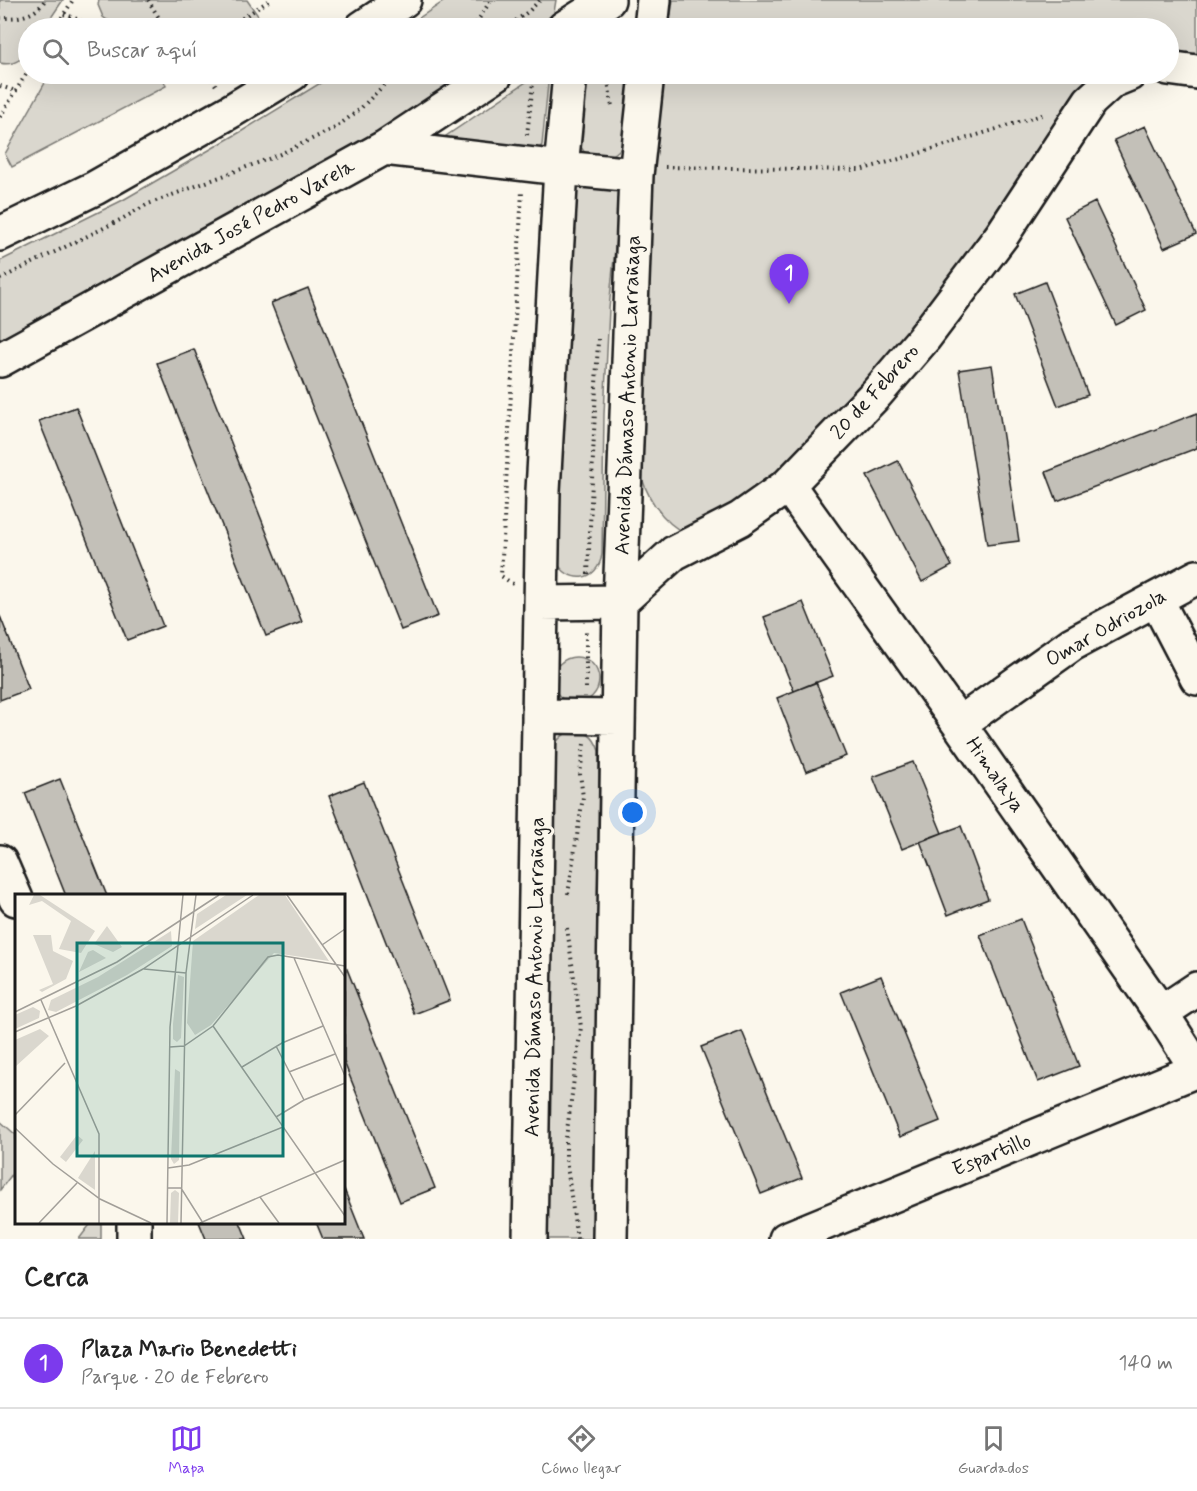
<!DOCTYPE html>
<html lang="es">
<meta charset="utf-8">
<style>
:root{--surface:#fff;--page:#f2f2f2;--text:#222;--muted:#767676;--line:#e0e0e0;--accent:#7c3aed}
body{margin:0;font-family:Mynerve,sans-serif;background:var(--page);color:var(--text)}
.you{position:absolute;left:633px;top:813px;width:21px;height:21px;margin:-15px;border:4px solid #fff;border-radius:50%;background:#1a73e8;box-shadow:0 0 0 9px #1a73e833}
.badge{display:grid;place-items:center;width:39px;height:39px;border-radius:50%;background:var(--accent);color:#fff;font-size:20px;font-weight:700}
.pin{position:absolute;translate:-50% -50px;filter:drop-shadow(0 2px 3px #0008)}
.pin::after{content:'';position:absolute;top:32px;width:21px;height:18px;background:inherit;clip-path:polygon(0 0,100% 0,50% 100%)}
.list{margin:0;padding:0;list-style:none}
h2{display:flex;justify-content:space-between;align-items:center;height:78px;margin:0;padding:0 24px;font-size:26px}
h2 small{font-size:20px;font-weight:400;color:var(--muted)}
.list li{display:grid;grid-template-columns:39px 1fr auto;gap:18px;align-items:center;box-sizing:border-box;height:90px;padding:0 24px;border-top:2px solid var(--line)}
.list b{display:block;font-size:22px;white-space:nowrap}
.list p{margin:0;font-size:20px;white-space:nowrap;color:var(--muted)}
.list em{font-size:20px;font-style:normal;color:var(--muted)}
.icon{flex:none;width:33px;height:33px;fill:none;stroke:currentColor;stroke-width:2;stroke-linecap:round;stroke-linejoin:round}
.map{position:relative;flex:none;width:1197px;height:1239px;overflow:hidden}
.search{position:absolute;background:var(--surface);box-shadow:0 6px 24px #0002;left:18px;right:18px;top:18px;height:66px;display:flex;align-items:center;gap:15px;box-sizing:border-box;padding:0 21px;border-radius:33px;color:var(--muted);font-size:22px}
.sheet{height:168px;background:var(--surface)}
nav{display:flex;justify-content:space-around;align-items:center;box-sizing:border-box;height:84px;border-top:2px solid var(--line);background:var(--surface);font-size:16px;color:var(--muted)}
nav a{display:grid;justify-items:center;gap:3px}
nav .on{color:var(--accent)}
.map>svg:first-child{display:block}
.green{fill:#dad7ce;stroke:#7b7a75;stroke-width:1.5}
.building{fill:#c3c0b8;stroke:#1c1c1c;stroke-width:1.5}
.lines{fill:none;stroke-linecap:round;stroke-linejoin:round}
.minor-casing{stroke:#1c1c1c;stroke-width:38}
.path{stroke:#1c1c1c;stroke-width:4;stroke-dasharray:1.5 4.5;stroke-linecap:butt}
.minor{stroke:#fbf7ec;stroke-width:33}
.labels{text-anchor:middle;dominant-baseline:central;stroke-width:6;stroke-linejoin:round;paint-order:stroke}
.street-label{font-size:21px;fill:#1c1c1c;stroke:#fbf7ec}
.inset-road{fill:none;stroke:#a29f99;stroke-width:1.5}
.view{fill:#0f766e;fill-opacity:0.15;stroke:#0f766e;stroke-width:3}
.inset-edge{fill:none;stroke:#1c1c1c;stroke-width:3}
</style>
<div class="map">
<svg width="1197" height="1239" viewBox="0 0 1197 1239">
<rect width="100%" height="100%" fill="#fbf7ec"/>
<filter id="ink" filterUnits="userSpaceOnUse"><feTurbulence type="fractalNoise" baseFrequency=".0167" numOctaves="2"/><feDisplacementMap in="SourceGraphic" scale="12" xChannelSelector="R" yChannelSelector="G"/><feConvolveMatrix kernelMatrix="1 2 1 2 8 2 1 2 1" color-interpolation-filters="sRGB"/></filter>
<g filter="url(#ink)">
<path class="green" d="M0,0H63L44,28H28C28,41 32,53 19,60C13,64 8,65 0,63Z
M99,0H247L261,20L248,28H127L107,20L103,17L98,5Z
M446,0H556L553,18L537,28H404Z
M673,0H1197V64L1169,59L1168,28H669Z
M625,19L633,23L635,28H605L618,20Z
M50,74H161L166,86L12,167L5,154Z
M335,74H468L292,186L128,275L0,339V261L123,200L242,131Z
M538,74H549L542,145L539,149L445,139L446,136Z
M584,74H631L625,141C620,153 606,162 592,157C585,155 581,148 579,142Z
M664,74H1100L1065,111L903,346L781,476L688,535C661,522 645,495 639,467L650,208Z
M580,185L614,189L617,190L620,196L609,309L604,414L602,554C598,583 567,585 556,560L575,187Z
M553 680a23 23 0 1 1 46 0a23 23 0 1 1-46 0Z
M570,732C587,733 593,733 599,751L594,1239H548L552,755C554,743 559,736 570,732Z
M0,1121L16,1135V1169L0,1190Z
M92,1222L101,1223V1239H79Z"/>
<path class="building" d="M1145,126L1196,234L1164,248L1114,140Z
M1095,202L1146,310L1116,325L1065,217Z
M1045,282L1088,395L1058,406L1015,294Z
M308,288L438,616L401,630L271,303Z
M194,349L302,622L266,636L157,363Z
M992,365L1019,541L987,545L959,370Z
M76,407L163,626L127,640L39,421Z
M1197,413V448L1057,501L1046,472Z
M898,461L952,566L922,582L867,476Z
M803,602L833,676L794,691L764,617Z
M0,616L29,689L0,700Z
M816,682L846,756L806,772L777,698Z
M913,762L942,833L902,849L873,777Z
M60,779L107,896H66L25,793Z
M364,782L450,1000L414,1014L329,796Z
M961,826L988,899L948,915L920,841Z
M1021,919L1079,1066L1038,1082L980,935Z
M347,969L435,1188L400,1202L344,1062V971Z
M881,976L940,1121L900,1137L841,992Z
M742,1031L802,1178L761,1194L701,1047Z
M344,1189L364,1239H323L316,1222H344Z
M199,1222H240L247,1239H206Z"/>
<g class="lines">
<defs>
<path id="minor" d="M362,28L404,0
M564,28L608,0
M651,28L654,0
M1168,68L1197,72
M384,148L561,168L636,175
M0,234L95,188L231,111L292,74
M0,360L384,148L496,74
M788,485L959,724L1161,1013L1197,1069
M1156,599L1197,678
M541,603L620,602L674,553L740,519L788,485L876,394L924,338L1002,235L1090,101L1112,81L1129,74
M539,716L618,717
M959,724L1072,644L1197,577
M0,862L16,899
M1161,1013L1197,989
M134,1239V1222
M530,1239L543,491L561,168L570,74
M610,1239L620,602L636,175L647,74
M786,1239L1197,1070"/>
</defs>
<use href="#minor" class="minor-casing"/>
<path class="path" d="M148,0L165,28
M64,14L100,28
M0,18C18,18 35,17 45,0
M55,28L73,0
M227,28L270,0
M473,28L491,0
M506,28L529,11L540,0
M208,74L217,87
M607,74L612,107
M0,86L16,91
M0,117L28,71
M527,135L534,74
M665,167L860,170L910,156L1045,114
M0,279L120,220L148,204L276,156L335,128L359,110L395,74
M588,574L598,339
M513,584L501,576L522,191
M586,688V630
M568,894L583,797L580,774L584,744
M567,928L581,1027L566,1138V1159L577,1239"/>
<use href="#minor" class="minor"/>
</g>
</g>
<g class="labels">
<g class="street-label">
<text transform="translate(251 221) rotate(-29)">Avenida José Pedro Varela</text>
<text transform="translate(875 392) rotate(-48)">20 de Febrero</text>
<text transform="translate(628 395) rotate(-88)">Avenida Dámaso Antonio Larrañaga</text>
<text transform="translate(1106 628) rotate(-30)">Omar Odriozola</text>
<text transform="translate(995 775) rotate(55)">Himalaya</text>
<text transform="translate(535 977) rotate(-89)">Avenida Dámaso Antonio Larrañaga</text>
<text transform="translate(992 1155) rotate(-22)">Espartillo</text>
</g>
</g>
<g transform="translate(15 894)">
<rect width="330" height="330" fill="#fbf7ec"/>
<path d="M19,1H25L80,37L66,59L44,55L56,27L27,7L14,11ZM211,1H232L180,35L182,20ZM244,1H270L314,67L259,59L196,131L180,141L172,129L178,47ZM92,32L107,53L98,58L79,50ZM156,37L157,52L112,81L41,118L33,116L36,106L83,83ZM18,41H36L38,57L58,67L51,85L27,98L24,96L38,90ZM78,56L91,64L64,78L73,58ZM163,81L169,83L166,144L162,148L158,145V130ZM18,113L25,117L24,124L0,135V121ZM25,135L34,142L0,173V146ZM160,175L165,178L164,266L159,270L156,265ZM62,241L68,246L51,268L45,263ZM80,257V296L63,284ZM160,296L164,299L163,329H155L156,299Z" fill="#dad7ce"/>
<path class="inset-road" d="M272,1L330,83M307,51L330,35M279,64L330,182M129,75L171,79M26,106L84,240V329M0,118L102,68L204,1M198,132L330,322M0,138L61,112L128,75L238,1M261,152L289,206M155,153L169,152L198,132L253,63L263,61L330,72M227,173L267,149L308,132M274,178L320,160M0,221L50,169M261,223L289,206L330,189M0,234L38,270L85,305L136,329M153,274L174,271L268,233M153,294H166L188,329M245,303L264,329M24,329L62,289M152,329L155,133L168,1M166,329L171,79L181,1M185,329L330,266"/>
<path class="view" d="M62,49H268V262H62Z"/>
<rect width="330" height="330" class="inset-edge"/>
</g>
</svg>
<div class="you"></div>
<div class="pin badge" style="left:789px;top:304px">1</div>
<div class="search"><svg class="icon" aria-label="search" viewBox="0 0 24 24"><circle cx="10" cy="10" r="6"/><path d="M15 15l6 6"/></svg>Buscar aquí</div>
</div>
<section class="sheet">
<h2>Cerca<small></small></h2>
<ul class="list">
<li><span class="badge">1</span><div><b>Plaza Mario Benedetti</b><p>Parque · 20 de Febrero</p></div><em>140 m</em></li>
</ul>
</section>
<nav>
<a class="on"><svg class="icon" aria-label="map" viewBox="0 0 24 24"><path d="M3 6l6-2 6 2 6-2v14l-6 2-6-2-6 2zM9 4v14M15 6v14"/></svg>Mapa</a>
<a><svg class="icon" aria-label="directions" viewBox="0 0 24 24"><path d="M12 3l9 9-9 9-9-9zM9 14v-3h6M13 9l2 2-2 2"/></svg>Cómo llegar</a>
<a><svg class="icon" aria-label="saved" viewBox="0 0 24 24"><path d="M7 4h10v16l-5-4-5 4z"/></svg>Guardados</a>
</nav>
